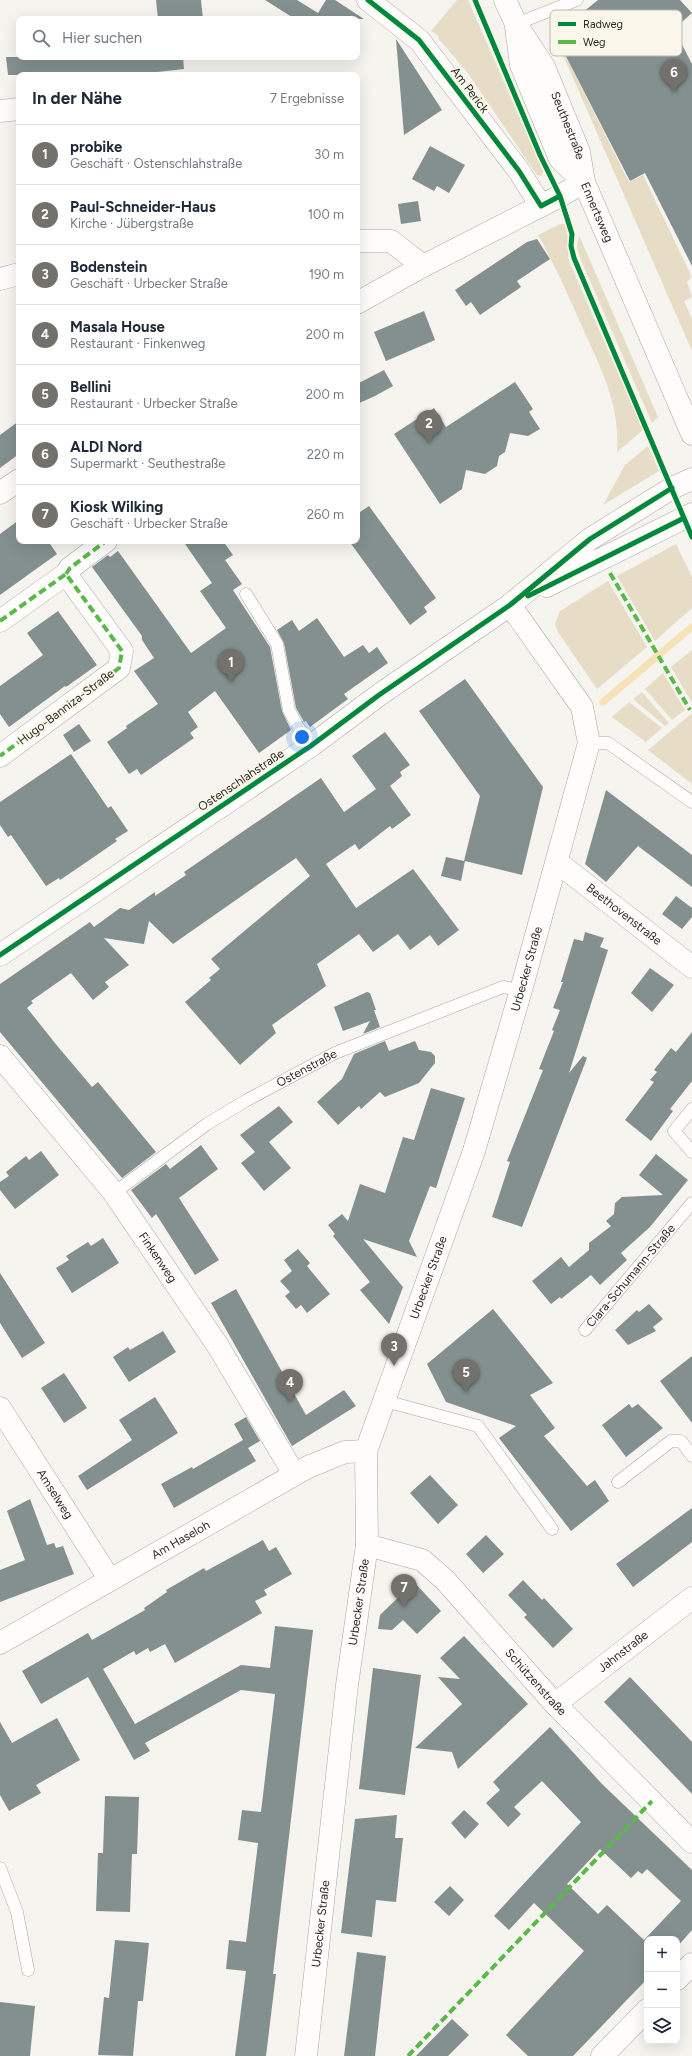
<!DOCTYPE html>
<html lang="de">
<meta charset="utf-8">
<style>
:root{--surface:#fff;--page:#f6f6f7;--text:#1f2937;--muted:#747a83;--line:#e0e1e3;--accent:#72716b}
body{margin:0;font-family:Figtree,sans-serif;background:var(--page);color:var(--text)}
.controls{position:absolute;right:12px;bottom:12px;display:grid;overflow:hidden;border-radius:8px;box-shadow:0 4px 16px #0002}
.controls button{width:36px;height:36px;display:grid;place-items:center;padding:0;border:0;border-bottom:1px solid var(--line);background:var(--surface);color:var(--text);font:20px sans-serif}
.you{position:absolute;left:302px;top:737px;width:14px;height:14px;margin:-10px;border:3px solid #fff;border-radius:50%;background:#1a73e8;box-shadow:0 0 0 6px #1a73e833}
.badge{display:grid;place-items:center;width:26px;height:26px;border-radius:50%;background:var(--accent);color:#fff;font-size:13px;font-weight:700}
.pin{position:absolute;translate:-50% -33px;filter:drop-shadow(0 1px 2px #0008)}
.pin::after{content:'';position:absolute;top:21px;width:14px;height:12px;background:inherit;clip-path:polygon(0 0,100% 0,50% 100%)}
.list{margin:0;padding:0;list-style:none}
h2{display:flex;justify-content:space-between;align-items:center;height:52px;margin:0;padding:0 16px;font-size:17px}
h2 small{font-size:13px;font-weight:400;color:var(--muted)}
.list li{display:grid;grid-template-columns:26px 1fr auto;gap:12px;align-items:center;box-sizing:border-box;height:60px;padding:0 16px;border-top:1px solid var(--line)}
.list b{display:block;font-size:15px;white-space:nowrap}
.list p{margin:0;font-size:13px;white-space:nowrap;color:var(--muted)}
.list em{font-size:13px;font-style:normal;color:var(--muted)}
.icon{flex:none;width:22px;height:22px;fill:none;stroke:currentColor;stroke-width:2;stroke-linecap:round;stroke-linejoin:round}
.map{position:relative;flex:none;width:692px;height:2056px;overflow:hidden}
.search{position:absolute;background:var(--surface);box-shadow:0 4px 16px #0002;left:16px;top:16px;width:344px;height:44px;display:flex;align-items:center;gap:10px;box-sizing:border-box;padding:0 14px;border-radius:8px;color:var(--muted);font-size:15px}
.panel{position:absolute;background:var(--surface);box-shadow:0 4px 16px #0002;left:16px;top:72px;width:344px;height:472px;border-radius:8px}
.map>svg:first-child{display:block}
.green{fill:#e7ddc7}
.water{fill:#f5e2b6}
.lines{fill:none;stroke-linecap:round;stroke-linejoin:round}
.stream{stroke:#f5e2b6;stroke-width:7}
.building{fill:#849090;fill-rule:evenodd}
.service-casing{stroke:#a9a8a3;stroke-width:13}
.minor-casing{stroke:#a9a8a3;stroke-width:23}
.tertiary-casing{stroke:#a9a8a3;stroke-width:23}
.service{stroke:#fefdfc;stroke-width:12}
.minor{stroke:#fefdfc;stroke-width:22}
.tertiary{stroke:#fefdfc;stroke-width:22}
.quiet{stroke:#58b947;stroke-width:4;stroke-dasharray:8 4;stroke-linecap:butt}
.cycleway-casing{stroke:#faf6ea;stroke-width:8}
.cycleway{stroke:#00873e;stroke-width:5}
.labels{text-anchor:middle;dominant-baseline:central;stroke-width:4;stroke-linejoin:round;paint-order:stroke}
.street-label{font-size:12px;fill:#2b2a25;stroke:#faf6ea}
.key{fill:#faf6ea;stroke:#bcb9af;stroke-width:1}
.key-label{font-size:11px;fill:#2b2a25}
</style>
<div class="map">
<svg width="692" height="2056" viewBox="0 0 692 2056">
<rect width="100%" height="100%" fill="#f6f4ee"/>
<path class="green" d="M457,0H468L543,171L542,176L537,175L467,72L438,38L439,36L431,31Z
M573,20L555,35L629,182L643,175L692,277L687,282L692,297L684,301L692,319V351L553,32L563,23Z
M560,224H564C571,237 566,247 569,261L643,430L617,452C621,404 599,365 580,322C567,293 554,263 538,235Z
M579,235L658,417L652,423L580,258L577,247Z
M648,446L659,471L603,505L625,465Z
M676,544L692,577V608L655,641L617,576Z
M608,581L647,647L597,689L558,632L555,624L560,611Z
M692,650V703L671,667Z
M663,673L685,710L672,720L645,689Z
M642,692L669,723L665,726L633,699Z
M629,702L662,728L646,742L612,717Z
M692,713V784L648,750Z"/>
<path class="water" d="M692,623V627L661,653L660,650Z
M654,655L655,658L606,700L605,697Z"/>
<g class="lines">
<path class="stream" d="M603,702L692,627"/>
</g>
<path class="building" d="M156,0H201L203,19H158Z
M265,0H297L318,13L326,0H335L364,19H295Z
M598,0H680L692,13L674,29L692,64V266L645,173L630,181L555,35Z
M396,39L442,110L404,135Z
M6,57H183L184,69L130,75H8Z
M430,146L465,165L449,193L437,186L434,191L412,179Z
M418,201L421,221L401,224L398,204Z
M537,239L550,259L517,281L521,287L480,315L471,302L466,306L455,290L527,242Z
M424,311L435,340L386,361L374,332Z
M384,370L393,386L375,396L357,404V384Z
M515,382L533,409L529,412L540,429L528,436L510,433L505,452L499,456L497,466L485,474L466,470L462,489L440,504L394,434L434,408L446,427Z
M19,421V454L0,468V435Z
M369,506L436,598L424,607L427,612L410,625L349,541H357V514Z
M19,520V541H48L57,554L0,595V534Z
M183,541H223L233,555L225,560L242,584L233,590L270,647L282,711L291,730L259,753L215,691L188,712L198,727L190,733L194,738L141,775L137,769L129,774L107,742L127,728L126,726L158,704L134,671L154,658L142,640V636L92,567L108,555L110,557L118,551L191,653L226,628L200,591L212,583Z
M58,611L97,665L66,687L65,686L9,727L0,714V686L43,655L27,633Z
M317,618L344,657L363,645L369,653L377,647L388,663L344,694L348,699L310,727L306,721L304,722L296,708L284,643L277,630L292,620L299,631Z
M465,679L543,787L522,875L465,861L461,881L441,876L446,857L464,861L480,796L419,711Z
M79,724L91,741L74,752L63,735Z
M385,732L410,765L400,772L402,776L390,786L411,815L392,829L390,826L359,850L355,844L326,864L356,908L413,869L459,930L438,946L430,935L410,950L398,934L373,952L359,934L317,964L326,986L272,1025L276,1033L240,1065L185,1002L211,980L209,978L220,969L211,959L310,876L296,858L173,944L149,921L144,944L104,938L129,965L105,982L109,987L93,1000L71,973L31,1001L33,1003L27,1008L59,1048L92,1087L98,1082L156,1152L122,1178L0,1032V984L90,922L94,927L120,908L129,910L155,892V896L186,875L184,872L321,778L344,812L376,789L352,756Z
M71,754L108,808L111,806L128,831L115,839L117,841L88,861L60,880L59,878L46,886L11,835L8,837L0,825V802Z
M606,790L692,855V887L638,846L606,882L585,864Z
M676,896L692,908V917L682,929L662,914Z
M585,932L604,938L600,947L608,950L569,1073L583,1056L587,1058L522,1227L492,1217L510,1162L507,1161L543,1070L539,1069L554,1031L552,1030L560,1010L553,1008L563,982H561L574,939L583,941Z
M650,968L674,985L652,1012L631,993Z
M367,992L370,993L376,1010H374L380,1027L363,1034L370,1021L343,1031L334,1007Z
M692,1032V1081L670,1109L673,1111L651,1141L625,1120L654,1082L650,1080L657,1072L654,1070L671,1048L676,1052Z
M385,1041L389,1051L415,1041L419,1050L431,1052L435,1056V1063L419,1083L385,1097L380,1092L361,1109L359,1106L338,1125L317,1102L342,1079L354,1054Z
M431,1088L465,1098L436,1188L430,1186L409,1241L417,1257L363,1239L403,1287L389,1324L360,1290L370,1282L333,1236L335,1234L328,1225L342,1214L348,1221L360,1184L385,1193L403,1137L414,1140Z
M279,1106L293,1122L269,1142L291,1168L264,1191L241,1163L255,1152L240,1135Z
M201,1145L218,1169L179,1198L219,1260L195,1275L156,1214L152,1218L131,1190L166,1164L170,1169Z
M41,1151L59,1175L15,1209L0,1190V1182L9,1176L6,1172L26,1156L29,1160Z
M656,1154L688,1180L650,1227L621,1253L627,1260L600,1285L591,1275L561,1299L560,1297L551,1304L532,1281L561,1257L569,1267L589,1250V1243L611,1226L606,1221L614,1214L615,1203L622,1197L663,1195L639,1175Z
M103,1238L119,1263L72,1293L56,1268L69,1260L66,1256L88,1242L91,1246Z
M298,1249L310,1263L307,1266L330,1294L307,1313L301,1305L296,1309L285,1296L290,1292L280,1281L292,1271L284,1260Z
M0,1273L45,1343L22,1358L0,1323Z
M236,1289L306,1415L344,1390L356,1406L292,1446L211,1303Z
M649,1304L663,1319L653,1327L656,1331L628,1345L615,1330L637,1310L639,1312Z
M493,1309L553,1383L530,1395L555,1428L544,1436L587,1486L595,1480L609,1501L571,1531L499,1438L516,1426L446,1402L427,1364Z
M163,1331L176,1352L129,1382L113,1357L128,1347L130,1350Z
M692,1356V1423L660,1381Z
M64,1373L87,1408L64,1423L41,1388Z
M155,1397L178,1433L87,1490L78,1476L132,1440L119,1420Z
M629,1404L632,1408L638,1404L663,1428L626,1457L602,1425Z
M246,1417L260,1441L248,1448L256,1461L174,1508L161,1484L192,1467L193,1469L243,1440L234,1424Z
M430,1475L458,1505L438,1524L410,1493Z
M30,1499L47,1545L54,1543L56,1548L63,1546L74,1574L0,1602V1570L25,1560L7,1511Z
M692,1508V1542L633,1587L616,1564Z
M486,1535L504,1554L483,1573L466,1554Z
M263,1540L269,1551L276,1547L292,1574L264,1590L267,1595L255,1601L262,1613L175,1663L165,1644L150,1652L148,1648L136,1655L134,1651L103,1669L135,1724L241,1665L270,1668L275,1626L313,1630L273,1974H276L266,2056H235L246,1971L226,1969L229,1940L246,1942L258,1843L238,1840L242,1810L261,1812L275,1694L241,1690L145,1743L150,1751L134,1760L88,1677L41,1704L22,1671L88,1633L92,1640L145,1610L144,1608L167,1592L166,1590L204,1568L206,1571Z
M523,1580L542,1600L544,1598L573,1629L553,1648L524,1617L527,1615L508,1595Z
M414,1582L441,1611L417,1634L403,1620L392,1630L378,1629L380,1615Z
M464,1636L528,1704L458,1769L452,1752L415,1748L462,1704L438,1677L460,1679L440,1658Z
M373,1668L421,1675L405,1795L359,1789Z
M630,1677L692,1742V1794L604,1702Z
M57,1718L80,1760L36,1785L41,1793L9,1811L0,1795V1722L12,1743Z
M550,1727L602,1784L692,1870V1930L677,1947V1939H647V1979L573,2056H528L506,2035L584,1951L534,1903L509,1930L494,1916L581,1822L542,1781L514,1807L521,1814L508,1827L486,1803L500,1790L493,1782ZM600,1849L631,1878L638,1871L642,1874L647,1869L681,1901L644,1940L607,1905L598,1914L567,1884Z
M105,1796L139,1797L137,1854H132L130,1912L96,1911L98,1853H103Z
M464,1810L479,1824L465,1839L451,1823Z
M397,1815L395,1838H403L396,1902L376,1900L372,1937L341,1933L355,1819Z
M450,1886L464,1900L449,1916L434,1902Z
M115,1940L149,1943L143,2001H138L133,2056L98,2055L104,1997L109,1998Z
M357,1952L386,1956L375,2056H344Z
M0,2002L35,2006L30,2056H0Z
M452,2019L469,2035L448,2056H416Z"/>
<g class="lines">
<defs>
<g id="service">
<path d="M516,24L577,0"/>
<path d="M246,594L277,644L289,710L298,727L312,745"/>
<path d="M589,743H608L692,802"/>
<path d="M692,1109L674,1131L692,1152"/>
<path id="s1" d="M114,1193L207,1124L247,1100L335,1053L503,987L521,990"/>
<path id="s2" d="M585,1330L692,1203"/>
<path d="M385,1401L478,1426L552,1529"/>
<path d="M618,1482L671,1441H681L692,1456"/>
<path d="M0,1868L17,1912L28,1970"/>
</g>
<g id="minor">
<path d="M368,0L419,40L519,171L541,206"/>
<path id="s3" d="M505,0L516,24L544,67L579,152L584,182L692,434"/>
<path d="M516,27L521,65L560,159L584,182"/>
<path d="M0,111L19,109"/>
<path d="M357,241H391L423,266"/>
<path d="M0,279L19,274"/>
<path d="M357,303L423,266L560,196L584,182"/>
<path d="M0,493L19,480"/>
<path d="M66,574L70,568L106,541"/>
<path d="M0,621L66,574L122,651L119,668L0,756"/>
<path id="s4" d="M557,862L692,967"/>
<path id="s5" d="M0,1056L114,1193L218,1346L294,1474"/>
<path id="s6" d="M0,1408L110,1580"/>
<path id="s7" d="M367,1545L422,1560L445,1580L555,1704L692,1842"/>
<path id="s8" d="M0,1643L308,1467L345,1452L366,1451"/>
<path id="s9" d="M555,1704L692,1598"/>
<path d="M677,1979L692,1964"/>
<path id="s10" d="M306,2056L347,1685L367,1545L366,1451L474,1151L521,990L589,743L582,707L510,605"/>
<path d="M602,2056L647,2010"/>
</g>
<path id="tertiary" d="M547,586L692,514
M0,955L312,745L379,695L510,605L590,539L672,488L692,479"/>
</defs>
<use href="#service" class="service-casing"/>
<use href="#minor" class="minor-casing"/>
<use href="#tertiary" class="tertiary-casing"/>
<use href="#service" class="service"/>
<use href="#minor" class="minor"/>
<use href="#tertiary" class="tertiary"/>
<path class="quiet" d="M610,573L690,710
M66,574L70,568L106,541
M0,621L66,574L122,651L119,668L0,756
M408,2056L652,1801"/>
<defs>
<path id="cycleway" d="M368,0L419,40L519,171L541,206L560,196
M475,0L540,155L560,196L572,234L571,246L574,258L692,537
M528,596L684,518
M0,955L312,745L379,695L510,605L590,539L672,488"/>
</defs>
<use href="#cycleway" class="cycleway-casing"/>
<use href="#cycleway" class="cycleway"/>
</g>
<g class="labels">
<g class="street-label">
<text transform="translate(470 90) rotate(53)">Am Perick</text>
<text stroke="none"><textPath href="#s3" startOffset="141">Seuthestraße</textPath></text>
<text stroke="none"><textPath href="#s3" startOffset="233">Ennertsweg</textPath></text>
<text transform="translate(66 707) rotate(-37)">Hugo-Banniza-Straße</text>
<text transform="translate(241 780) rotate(-34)">Ostenschlahstraße</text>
<text stroke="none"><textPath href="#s4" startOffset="85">Beethovenstraße</textPath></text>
<text stroke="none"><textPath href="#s10" startOffset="1117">Urbecker Straße</textPath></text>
<text stroke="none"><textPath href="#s1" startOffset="230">Ostenstraße</textPath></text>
<text stroke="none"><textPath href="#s5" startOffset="256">Finkenweg</textPath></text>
<text stroke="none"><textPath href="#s2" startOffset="71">Clara-Schumann-Straße</textPath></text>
<text stroke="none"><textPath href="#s10" startOffset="793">Urbecker Straße</textPath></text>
<text stroke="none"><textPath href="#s6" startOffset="102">Amselweg</textPath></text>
<text stroke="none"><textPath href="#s8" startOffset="208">Am Haseloh</textPath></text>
<text stroke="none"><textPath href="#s10" startOffset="457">Urbecker Straße</textPath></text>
<text stroke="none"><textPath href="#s9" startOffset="86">Jahnstraße</textPath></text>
<text stroke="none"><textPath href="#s7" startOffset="224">Schützenstraße</textPath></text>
<text stroke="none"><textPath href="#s10" startOffset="133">Urbecker Straße</textPath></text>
</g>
</g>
<rect x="550" y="10" width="132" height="46" rx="6" class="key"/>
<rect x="558" y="22" width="18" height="4" fill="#00873e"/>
<rect x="558" y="40" width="18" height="4" fill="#58b947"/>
<g class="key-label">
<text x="583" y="28">Radweg</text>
<text x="583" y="46">Weg</text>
</g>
</svg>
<div class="controls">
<button>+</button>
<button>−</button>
<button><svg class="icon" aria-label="layers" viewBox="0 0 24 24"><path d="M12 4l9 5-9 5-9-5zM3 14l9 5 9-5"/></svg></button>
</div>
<div class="you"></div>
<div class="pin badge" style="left:231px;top:682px">1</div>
<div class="pin badge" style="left:429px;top:443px">2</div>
<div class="pin badge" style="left:394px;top:1366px">3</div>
<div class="pin badge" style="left:290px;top:1402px">4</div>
<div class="pin badge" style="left:466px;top:1392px">5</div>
<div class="pin badge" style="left:674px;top:92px">6</div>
<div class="pin badge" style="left:404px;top:1607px">7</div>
<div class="search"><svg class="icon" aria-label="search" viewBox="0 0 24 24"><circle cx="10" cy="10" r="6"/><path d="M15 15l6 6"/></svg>Hier suchen</div>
<section class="panel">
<h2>In der Nähe<small>7 Ergebnisse</small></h2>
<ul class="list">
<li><span class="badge">1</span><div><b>probike</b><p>Geschäft · Ostenschlahstraße</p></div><em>30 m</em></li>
<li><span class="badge">2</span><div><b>Paul-Schneider-Haus</b><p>Kirche · Jübergstraße</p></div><em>100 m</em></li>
<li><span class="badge">3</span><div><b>Bodenstein</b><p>Geschäft · Urbecker Straße</p></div><em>190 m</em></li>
<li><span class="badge">4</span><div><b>Masala House</b><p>Restaurant · Finkenweg</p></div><em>200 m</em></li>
<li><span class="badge">5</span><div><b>Bellini</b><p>Restaurant · Urbecker Straße</p></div><em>200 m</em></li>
<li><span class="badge">6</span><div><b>ALDI Nord</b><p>Supermarkt · Seuthestraße</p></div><em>220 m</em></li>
<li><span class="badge">7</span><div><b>Kiosk Wilking</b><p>Geschäft · Urbecker Straße</p></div><em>260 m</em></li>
</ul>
</section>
</div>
